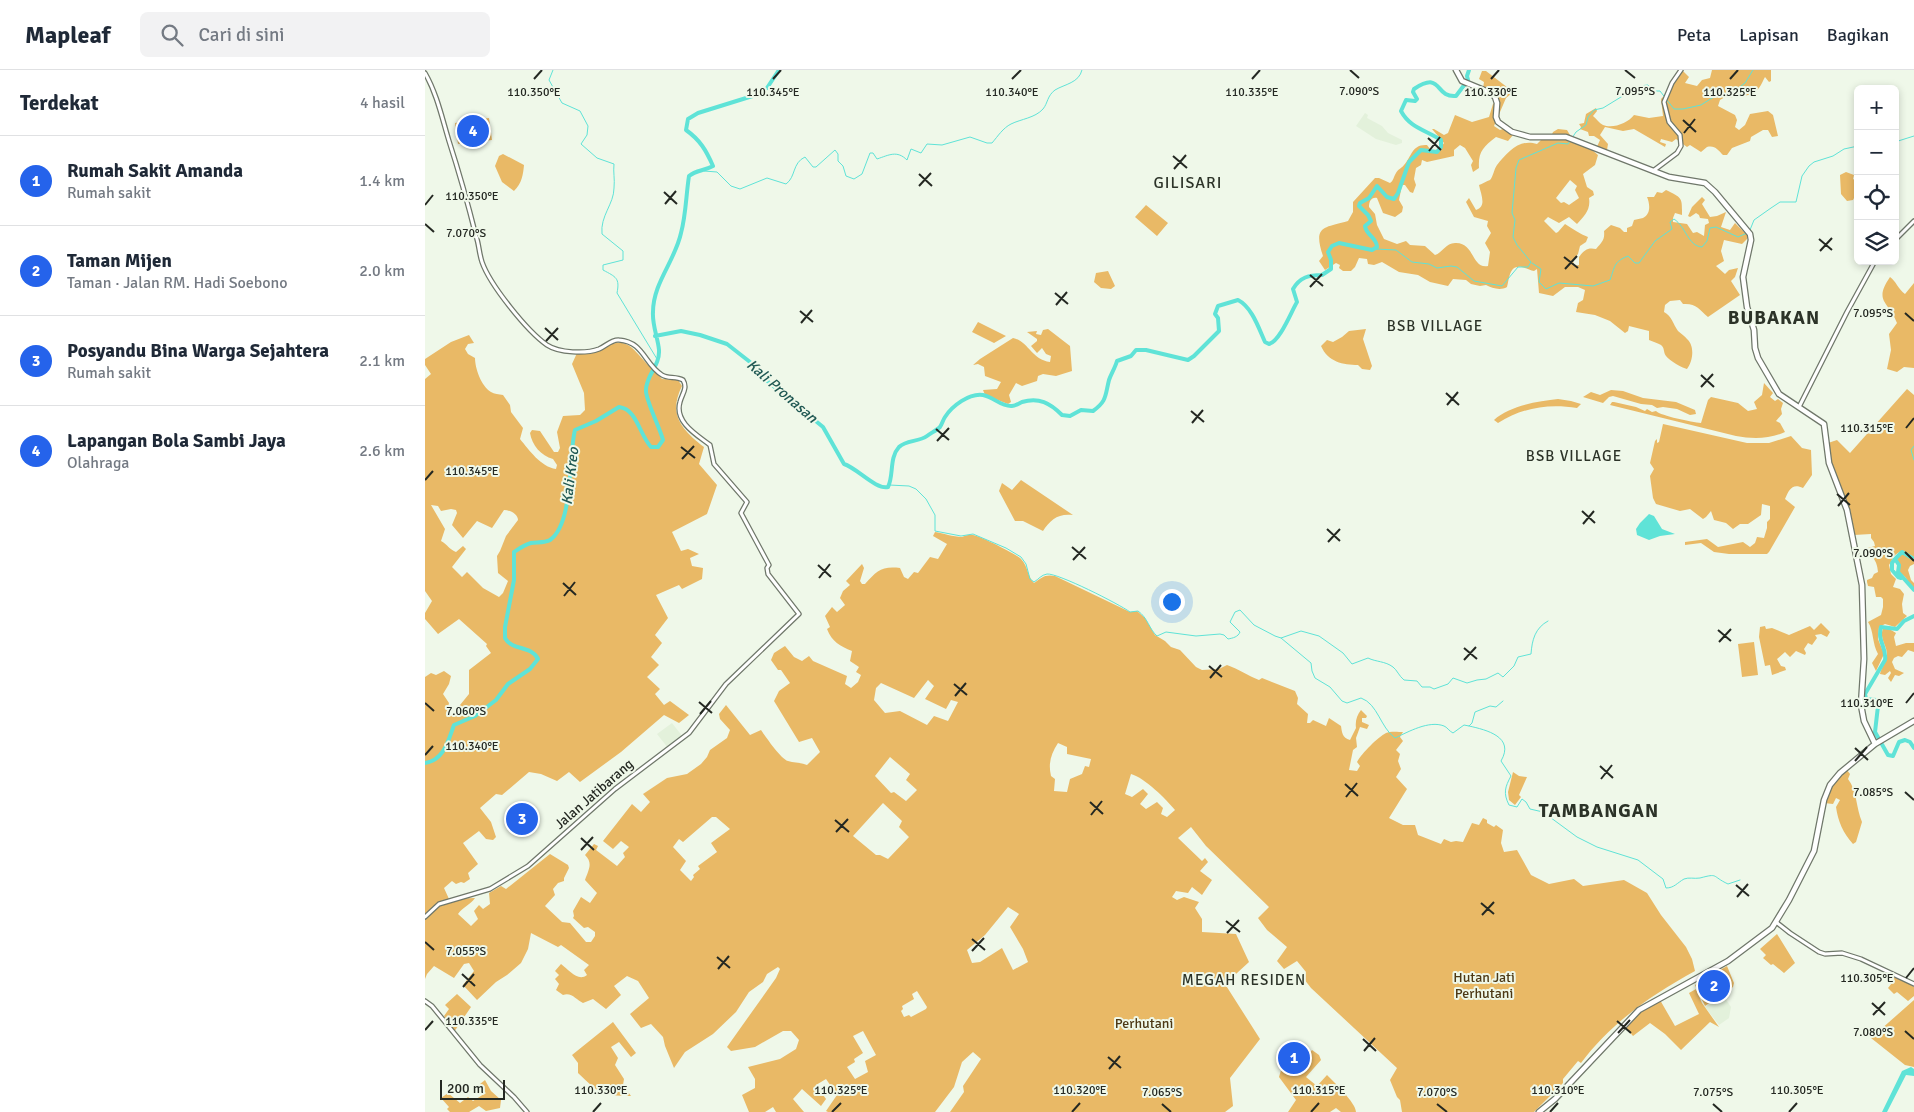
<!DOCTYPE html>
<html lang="id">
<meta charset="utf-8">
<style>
:root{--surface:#fff;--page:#f2f2f3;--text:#1f2937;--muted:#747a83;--line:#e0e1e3;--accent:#2563eb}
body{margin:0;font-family:Signika,sans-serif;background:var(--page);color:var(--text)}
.controls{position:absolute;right:15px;top:15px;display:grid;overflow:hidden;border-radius:8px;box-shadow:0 2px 8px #0003}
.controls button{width:45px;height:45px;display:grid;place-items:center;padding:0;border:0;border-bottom:1px solid var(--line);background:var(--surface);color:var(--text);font:25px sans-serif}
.scale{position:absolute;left:15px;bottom:12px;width:65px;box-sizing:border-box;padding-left:5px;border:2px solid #242822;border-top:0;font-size:14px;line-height:18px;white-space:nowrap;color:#242822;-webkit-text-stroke:4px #eff8e9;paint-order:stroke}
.you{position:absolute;left:746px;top:531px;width:18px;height:18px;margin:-12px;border:4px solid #fff;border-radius:50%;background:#1a73e8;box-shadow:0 0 0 8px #1a73e833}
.badge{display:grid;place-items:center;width:32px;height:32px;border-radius:50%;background:var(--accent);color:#fff;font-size:16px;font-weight:700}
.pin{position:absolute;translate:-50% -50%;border:2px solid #fff;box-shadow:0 1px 5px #0006}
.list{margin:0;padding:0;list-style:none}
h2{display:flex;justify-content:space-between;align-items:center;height:65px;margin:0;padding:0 20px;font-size:21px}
h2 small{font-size:16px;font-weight:400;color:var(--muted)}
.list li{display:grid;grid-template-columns:32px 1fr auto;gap:15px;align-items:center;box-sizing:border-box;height:90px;padding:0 20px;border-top:1px solid var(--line)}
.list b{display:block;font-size:19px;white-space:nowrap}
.list p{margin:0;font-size:16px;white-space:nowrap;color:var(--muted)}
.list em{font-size:16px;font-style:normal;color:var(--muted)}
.icon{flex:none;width:28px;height:28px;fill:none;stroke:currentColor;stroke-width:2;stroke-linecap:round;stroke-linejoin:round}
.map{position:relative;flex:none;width:1489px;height:1042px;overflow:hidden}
header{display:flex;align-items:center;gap:30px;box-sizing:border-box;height:70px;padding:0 25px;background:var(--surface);border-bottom:1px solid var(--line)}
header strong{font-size:24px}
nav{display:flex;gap:28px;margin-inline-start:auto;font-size:18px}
.search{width:350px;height:45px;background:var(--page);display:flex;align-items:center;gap:12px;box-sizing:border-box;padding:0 18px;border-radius:8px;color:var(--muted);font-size:19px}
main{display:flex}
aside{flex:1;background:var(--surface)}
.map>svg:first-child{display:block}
.built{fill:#e3f1db}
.green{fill:#e9b966;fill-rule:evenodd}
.water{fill:#5fe3d7}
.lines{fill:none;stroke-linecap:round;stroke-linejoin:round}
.stream{stroke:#5fe3d7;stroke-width:1}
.river{stroke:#5fe3d7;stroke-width:4}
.secondary-casing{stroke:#6f776a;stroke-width:5.5}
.primary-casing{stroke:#6f776a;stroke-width:7}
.secondary{stroke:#fff;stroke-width:3}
.primary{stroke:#fff;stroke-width:4.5}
.ticks{fill:none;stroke:#242822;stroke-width:2}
.labels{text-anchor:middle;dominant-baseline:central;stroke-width:4;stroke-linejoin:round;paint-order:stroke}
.street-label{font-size:14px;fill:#242822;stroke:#eff8e9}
.park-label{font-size:14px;fill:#4d3814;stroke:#eff8e9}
.neighbourhood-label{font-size:15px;letter-spacing:1px;fill:#2c3328;stroke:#eff8e9}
.water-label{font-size:15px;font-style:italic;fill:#205853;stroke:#eff8e9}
.quarter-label{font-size:16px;letter-spacing:1px;fill:#2c3328;stroke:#eff8e9}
.district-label{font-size:19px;font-weight:bold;letter-spacing:1px;fill:#2c3328;stroke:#eff8e9}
.ticks-label{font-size:12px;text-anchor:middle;fill:#242822;stroke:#eff8e9;stroke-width:4;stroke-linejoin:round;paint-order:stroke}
</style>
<header>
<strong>Mapleaf</strong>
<div class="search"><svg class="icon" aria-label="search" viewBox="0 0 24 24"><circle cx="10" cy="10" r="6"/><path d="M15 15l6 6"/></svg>Cari di sini</div>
<nav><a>Peta</a><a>Lapisan</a><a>Bagikan</a></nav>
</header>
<main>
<aside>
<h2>Terdekat<small>4 hasil</small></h2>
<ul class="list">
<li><span class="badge">1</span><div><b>Rumah Sakit Amanda</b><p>Rumah sakit</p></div><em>1.4 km</em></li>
<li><span class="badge">2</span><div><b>Taman Mijen</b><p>Taman · Jalan RM. Hadi Soebono</p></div><em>2.0 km</em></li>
<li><span class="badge">3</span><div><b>Posyandu Bina Warga Sejahtera</b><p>Rumah sakit</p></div><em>2.1 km</em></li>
<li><span class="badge">4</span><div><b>Lapangan Bola Sambi Jaya</b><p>Olahraga</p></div><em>2.6 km</em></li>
</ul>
</aside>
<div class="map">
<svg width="1489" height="1042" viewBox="0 0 1489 1042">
<rect width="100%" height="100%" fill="#eff8e9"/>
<path class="built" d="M940,43L943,45L942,48L957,56L963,63L977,70V73L971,75L951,69L931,56Z
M247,653L258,667L243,678L232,664Z
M1298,925L1306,937L1304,948L1294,955L1280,937Z"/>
<path class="green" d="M1287,0H1346V11L1344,12L1340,7C1338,10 1337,14 1334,18C1327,27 1311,28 1300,27L1295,30L1293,36L1310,45L1312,50L1310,57L1314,60L1320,55L1325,44L1343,41L1348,45L1353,66L1347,67L1343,60H1338L1326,67L1325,71L1307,78L1302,85H1298C1293,80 1290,75 1282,77L1276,82L1265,75L1262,77L1251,69L1247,72L1236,69L1235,72L1241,74L1240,77L1209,59L1198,61L1180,57L1175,65L1183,74L1182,80L1178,81L1171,79L1175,70L1169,66H1164L1163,62L1155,59L1156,57L1154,54L1159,53L1161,44L1171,38L1172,41L1168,46C1172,49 1174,53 1178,55C1188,59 1203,53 1209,45L1224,48L1238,46L1236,29L1238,27L1242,28L1250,9L1258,1L1264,7L1260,13L1272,16L1277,10L1285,8Z
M1057,1H1061L1091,24L1090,26L1086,24L1081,28L1069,56L1075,60L1078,59L1088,65L1083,71L1071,67C1058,77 1053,82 1054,98L1048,102L1046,95L1048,91L1040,78L1035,75L1029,80V86L1002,92L997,90L996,95L991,98L989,109L991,115L988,123L985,122L980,115H977L974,130L978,137L977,142L970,147L958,143L952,128C946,127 944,132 944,137L950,144L952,155L959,169L972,174L981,171L985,175L1000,176L1010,185C1017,183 1021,173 1030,173C1050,172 1046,199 1063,196L1065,182L1060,173L1066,163L1062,156L1063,151L1049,147L1041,132L1044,128L1051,140C1062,136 1056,125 1054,115C1057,114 1062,111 1065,110C1068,107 1069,99 1072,95C1082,83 1094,68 1112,74L1117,69H1125L1128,62L1133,59L1142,60L1145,65L1144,70L1167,80L1173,85L1170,95L1158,104L1162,117L1168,121L1169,125L1164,128C1166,140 1159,146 1152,154L1144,147L1134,153L1123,147L1119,151L1131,163L1133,162L1140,154C1148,159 1155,164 1163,167L1161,172L1155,176L1153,184L1148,190L1149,196L1154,195V187C1159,180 1163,177 1171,179C1177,172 1180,170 1179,161L1186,155L1195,158L1199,162H1202V158L1207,156L1209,150C1212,149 1215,149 1218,148C1226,144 1225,134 1222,127H1229L1232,122L1237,123L1241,120C1258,128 1257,128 1257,145L1250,143L1248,148V152L1262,154L1268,163L1272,162L1279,166L1280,155L1284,153L1283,149L1275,148L1274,145L1271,143L1265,147L1263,146L1267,137L1277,127L1280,130L1277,134L1285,147L1292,146L1301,142L1296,157L1305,160L1310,153L1322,165V169L1317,174L1299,170L1296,181L1299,191L1291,196L1300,204L1304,200L1313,198L1310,207L1306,211L1315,225L1283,247C1274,239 1271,233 1258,234L1255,230L1245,231L1240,235L1239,242C1247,246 1248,254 1253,261C1256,264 1260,266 1262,269C1270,276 1268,291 1262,299C1257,298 1245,291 1241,286C1238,282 1240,278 1236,275C1233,273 1228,272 1224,270V261L1204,256L1203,261L1200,263L1185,251L1170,245L1151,242L1153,233L1158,230L1160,220L1153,217H1140L1128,226L1114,223L1112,199L1109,201C1104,200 1097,196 1093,197C1084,197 1084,211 1082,217C1075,221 1067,218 1061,215L1055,216L1046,214L1041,210L1028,209L1023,216L1005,212L993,205L974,202L957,192L949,195L943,194L942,189L934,188L930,197L926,201H918L914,198L915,195L911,193L900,200L894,191L898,186C888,156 898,158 923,151L928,142V132L950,108H954L965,113C969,110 968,108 971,103C973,99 977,98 979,95C987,86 987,74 1002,75L1008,83L1013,82L1019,73L1007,59H1009L1019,65L1023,63L1030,45L1047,52L1064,47L1068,34L1073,29L1058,18L1059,12L1054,9ZM1145,110L1152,116L1150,120L1154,128L1144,135L1139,132L1136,133L1131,128Z
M64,48L67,70L33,74L30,53Z
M78,84L99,95C98,105 97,113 89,121L77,112L70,96L74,86Z
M1421,102L1429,105L1428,109L1433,112L1431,127L1429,128L1428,130L1422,131L1416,124L1415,105Z
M721,135L743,153L732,166L710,147Z
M683,201L690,216L686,219L676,218L669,212L671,203Z
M1465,207C1471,211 1473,219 1480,224L1489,213V298L1479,297L1472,302L1462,299L1466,280L1464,264L1472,253C1464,231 1448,232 1465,207Z
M553,252L581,266L569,273L547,262Z
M623,259L645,276L647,301L631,306L618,304L613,306L612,311L597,316L591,313L584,325L586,332L583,334L560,325L558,320L572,319L576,312L560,306L559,297L553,294L548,295L555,289L588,268C603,271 607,290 625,292L626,286L621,284L617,278L612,283L606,276L612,271V269L602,262L612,261L611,264L616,265L618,260Z
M941,259L938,269L947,296L945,300L937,299L933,295C918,295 903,292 896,276L902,270L908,272L917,267L924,261Z
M44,265L49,273L43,274L40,279L43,284L50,288C50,298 56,316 66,322C69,324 74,324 78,325L85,335L86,342L98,358L95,369C104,380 116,397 131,399L132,395L128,389C116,386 107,375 105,363L107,360L115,361L129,382H133L135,378L132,362L138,346L155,345L160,340L159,323L147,294L152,283C166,286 169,282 182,276C203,266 210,282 223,295C228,300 233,304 237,309L253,310L257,316C243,344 256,359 279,377L274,394L292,415L282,444L247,462L256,481L263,479L274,484L265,488L267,496L278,498L277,509L257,519L254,515L231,525L243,548L230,565L237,573L226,587L234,595L222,607L235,619L230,624L239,635L245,631L264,645L254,653L239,645L196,682L155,712L144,702L132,711L116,704L104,702L77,725L71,724L55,738L66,752L71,767L68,770L61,769L54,761L38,773L53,794L43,803L45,809L39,813L36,812L31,814L27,811L19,818L24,829L50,828C45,835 38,837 33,844L46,856L53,849L49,841L54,835L58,839L65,834L64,823L76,816L81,819L125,784L143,795L144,798L139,808V811L133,813L128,819L130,825L120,836L137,852L145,853L161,872H166L170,866V862L163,857L159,858L148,848L149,846L148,841L156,827L165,833L172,823L160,810C164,799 168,793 160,785L169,774L173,776L171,780L192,796L200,787L198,783L204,777L196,771L188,779L178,771L207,734L216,742L225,732L218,724L242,708L262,704L276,694L282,687L285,680L302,668L305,660L295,649L294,644L301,635L325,665L336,660C341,667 355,688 363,691C369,693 375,692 382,695L395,682L387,668L374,672L349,631L354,621L365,613L356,600H353L346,590L349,583L360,576L369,587L377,591L384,586L388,591L422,606L420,614L426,618L433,612L436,605L431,602L434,597L425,591L427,581C415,576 407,572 402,559L405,557L400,546L407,537L412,542L420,535L415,528L418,521L425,515L421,511L437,494L439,498L435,511L437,514H440C452,501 456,496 475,498L479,507L483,509L489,502L493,503L505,487L513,489L522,474L508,466L510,462C518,463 528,467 537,467C540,466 544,464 548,465C553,465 593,485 596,489C603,496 602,506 609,513C617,508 619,504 630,506L705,542L712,541L720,548L730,565L740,571L746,577L755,580L771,597L777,600L794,599L802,595C814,599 823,606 834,610L837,608L870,621L873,628L872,634L883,644L882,653H885L888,650L901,656L904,648L916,656C917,662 917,668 925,670L931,658C930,651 932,645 936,640L942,646L941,648H937V652L944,655L942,659L935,657L931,668L932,677L928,680L924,700L932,701L935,696L932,692C937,683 953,667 961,663C965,661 974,662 978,662L975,667L978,671L971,680L975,684L973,691L976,699L971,707L982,719L964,748L978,755H990L993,765L1016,774L1019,769L1026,772L1031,771L1038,772L1047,753L1054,755L1058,748L1062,750V753L1069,757L1071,755L1078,760L1076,773L1079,782L1092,780L1106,805L1124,814L1149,809L1158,816L1199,810L1222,823L1236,845L1261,877L1267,889L1270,901C1226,925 1186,953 1156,993L1153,991L1138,1009V1013L1109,1042H977L975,1030L972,1027L965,1010L972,998L886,918L879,909L881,902L872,891L859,899L852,891L862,877L842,860L833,848L844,837L781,776L766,757L753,768L777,791L780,788L783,792L775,801L787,810L777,825L767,817L763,823L751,821L747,827L752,830L759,827L774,832L770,838L777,849V862L811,864L824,892L800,914L835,969L805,1008L808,1036L800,1042H525L539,1022L538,1016L556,989L548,982L537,992L529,1017L510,1042H403L401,1041L412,1025L401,1009L391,1015L401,1029L396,1036L377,1019L368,1029L379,1042H351L348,1037L340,1042H324L317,1025L330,1018V1009L323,997L355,989L371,979L374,970L366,961H358L330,977L306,981L302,977L351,908L355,899L353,897L342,904L338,912L324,922L311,942L288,964L260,982L249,998L240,976L238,967L226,954L216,958L205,944L224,928L213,911L202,906L189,916L196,925L181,939L168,929L158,933C151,930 147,922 138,925L131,920L134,914L130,909L134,905L130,901L136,894C144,900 153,912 162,905L159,900L164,895L136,875L133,877L106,863L103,879L96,893L82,905L71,912L52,930L38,915L49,901L44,893L39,894L29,908L9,896L2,904L0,909V607L6,603L11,605L19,601L26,606L24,614L18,624L24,633L21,645L26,646L44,624V600L66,583L61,576L62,574L34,549L13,564L0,549V543L7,531L0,521V309L6,304L0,295V289L26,272ZM6,435L13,436L16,441L26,439L31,440L32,443L27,455L38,468L52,451L67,458L79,440C85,440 93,444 93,450L81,466L75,481L72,486L73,503L83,511L78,523L74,527L58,518L42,502L37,507L27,497L41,479L38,476L31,482C25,480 22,474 16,471L20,459ZM503,610L509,616L500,629L521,639L526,630L533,632L523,651L509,646L502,655L475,641L460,643L449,630L451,618L456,613L489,628ZM633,673L642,677V684L666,689L664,697L660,696L657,704L645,709L642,722L629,721L630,709L626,706C623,693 626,684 633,673ZM465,687L485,704L481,710L492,720L481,731L469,722L466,723L450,706ZM706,704C720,708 741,729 750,740L742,747L736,744L738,738L732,732L721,739L715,734L723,724L718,719L707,727L700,724ZM458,733L477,751L474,757L484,767L463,789L455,785H451L428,766ZM287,747H291L305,759L286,773L292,782L273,796L275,799L268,805L269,807L266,811L255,800L261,791L248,777L254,769L258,772ZM583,837L594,844L585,857L598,879L603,892L588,900L577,878L555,892L547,893L542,880L560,865ZM492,921L502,937L501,939L486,947L484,945L479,947L476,941L478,939L477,936L489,929L487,924ZM438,961L451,985L440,991L443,1002L430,1009L422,997L430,992L429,989L438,983L428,966Z
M1339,313L1348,323L1345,327L1350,331L1353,329L1358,333L1356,339L1357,344L1351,351L1355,353L1360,362C1344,369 1328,369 1311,366L1185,335L1187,332H1189L1211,337L1220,341L1222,339L1227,342L1231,341C1236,346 1267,352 1276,353L1283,330L1286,327L1313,333L1323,341L1332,339L1329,332L1337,325Z
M1482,319L1489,325V487L1476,481L1470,485L1464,495L1466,504L1471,509L1468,517L1475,519L1479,524L1477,534L1478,543L1482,546L1470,557L1460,554L1454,557L1453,569L1459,584L1451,601L1447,593L1453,584C1447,574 1449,561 1443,552L1456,545L1458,537V529L1456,527H1451L1449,517L1443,516L1442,512V510L1447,508L1449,504L1453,502C1452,488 1446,488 1443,478L1450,476L1449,472L1446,468V464L1429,465L1425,440L1406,399L1403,373L1412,370L1425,383Z
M1186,320L1198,321L1218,328L1251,332L1270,340L1271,344L1265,345L1252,339L1238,337L1232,338L1227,335L1216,334L1188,326L1184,327L1178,333L1158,327L1166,322L1175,325Z
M1133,329L1146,331L1156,334L1152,338C1123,333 1097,338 1073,353L1069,350C1084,336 1113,331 1133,329Z
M1238,354L1322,373H1344L1366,366L1377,378L1386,380L1387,405L1378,418C1367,413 1364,420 1360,429L1370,437L1344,482L1342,484H1304L1289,482L1276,473L1260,475V472L1282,469L1293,477L1318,472L1325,477L1330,473L1332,467L1339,468L1342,458V452L1345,449V436L1337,434L1336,445L1323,454H1315L1308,459L1301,453L1289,450L1286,441L1281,447L1278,449L1265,439L1255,441L1231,434L1228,428L1225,406L1229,399L1225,393L1230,371L1232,369V373L1234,372Z
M596,410L648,445C633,443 625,450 618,461L598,451H590L574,421L577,413L587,420Z
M1476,484L1489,489V494L1485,496L1483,500L1486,510L1489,513V519L1480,507L1474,502L1475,495L1472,489Z
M1396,553L1405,562L1402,567L1396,564L1390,565L1392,568L1387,575L1383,573L1379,579L1381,583L1380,585L1371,581L1365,587L1360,582L1352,589L1356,596L1360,597L1361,600L1347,605L1345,595L1340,596L1334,567L1335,557L1340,556L1341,559L1347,558L1364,565L1385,556L1389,560Z
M1461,557L1471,563L1469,567L1471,576L1481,573H1489V582L1483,580L1477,587L1473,586L1469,588L1467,592L1470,599L1479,603L1474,606L1470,605L1466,612L1463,608L1466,603L1465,601L1460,605L1455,604C1456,598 1462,592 1462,585C1462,575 1454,569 1458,558Z
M1329,572L1333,605L1317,607L1313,574Z
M1422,700L1425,704L1423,709C1432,720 1431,738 1437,752L1431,772L1428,774C1418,763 1413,751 1411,737L1415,730L1411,728L1408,734L1399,733L1406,714Z
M1088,702L1094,706L1102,707L1094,725L1096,727L1090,735L1084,730L1083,722Z
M1352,864L1370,893L1359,903L1348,894L1346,895L1338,888L1341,885L1335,879Z
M1302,896L1309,913L1308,917L1280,936L1270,915Z
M1469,905L1489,917V926L1483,931L1472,922L1469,924L1463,918L1467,913L1465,910Z
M1271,919L1277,933L1294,957L1285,952L1256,980L1240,964L1225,953L1208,966L1200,957L1216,942L1235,930L1250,956L1274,944L1264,923Z
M32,924L46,937L29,962L19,946L24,939L20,935Z
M1489,930V997L1480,995L1446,968Z
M188,952L211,983L206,987L194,972L186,977L193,988L190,995L199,1009L198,1015L206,1026C176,1026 174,1023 153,1003V993L147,985Z
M887,980L894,985L896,990L881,1007L892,1016L902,1005C909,1012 931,1033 931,1042H916L911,1038L905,1042H863L871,1030L854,1007L857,997L861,996L870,999Z
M60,1010L66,1021L76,1030L75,1038L61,1041L54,1036L44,1042H25L22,1039L24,1037L16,1028L23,1023L35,1033L43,1027L48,1031L59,1024L55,1014Z"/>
<path class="water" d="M1224,444L1229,446L1237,459L1250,464L1235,466L1224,470L1212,465L1211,459L1215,453Z
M1486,997L1489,999V1006L1481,1005L1462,1042H1457L1477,1001Z"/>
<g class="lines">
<path class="stream" d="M128,0L124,10L137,33L155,41L163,56L162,65L156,74L172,88L189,94C188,102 190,109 189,118C189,134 175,146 177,164L198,181V190L178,195V200C191,207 195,208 192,223L232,289
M1470,72L1489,66
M279,101L292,102L306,116L315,119L342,108L361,114C371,107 367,93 380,87L388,97H391L410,80L413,84V91L418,96L421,106L429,109L437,104L445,83H448L452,89C464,85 472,80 482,90L486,79L496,83L502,74L517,75L545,67L562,73H567C573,66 578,58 586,54C596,49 610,48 618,39C623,33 622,26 630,20C640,14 654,13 657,0
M1325,160L1329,150L1346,138L1355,132H1371L1377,106L1384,96L1389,92L1408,86L1419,79L1433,76
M950,179L971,180L987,192L1004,194L1012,198L1026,196L1032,197L1049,211L1077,216L1093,197H1103L1106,192L1092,175L1088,167L1090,150L1087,143L1091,98L1094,90L1133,73L1143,74L1151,62L1161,55L1163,47L1169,40L1178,38L1214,16L1223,15L1228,21H1235L1249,39H1258L1276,35L1287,28L1308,22L1320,13L1328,0
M1107,193L1116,199L1114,212L1121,219L1134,213L1168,216L1185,210C1190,197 1188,192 1203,186L1210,193H1214L1230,171L1247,159L1245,152L1249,149C1261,157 1263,176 1277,177L1282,171L1285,158L1291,157L1313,167L1322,163
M1489,376L1486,380L1489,390
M464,415L484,416L491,419L501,429L510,445V461L536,466L548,464L581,478L596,487L601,494L605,509L609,512C614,509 616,505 622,504C633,503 694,534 705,542L713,541C723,548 724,559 732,566L741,562L771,566L795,564L799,565L803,569C808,568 813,567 815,562L805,552L810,542L815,540L829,555L850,566L856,568L876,561L894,566L918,583L927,594L943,588C951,592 960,591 968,597C972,600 974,606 979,610L992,611L997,617H1005L1009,619L1023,614L1028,608L1042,613L1052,610L1061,609L1073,603L1078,607L1089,596L1093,587L1106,584C1107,570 1110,558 1123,551
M856,568L886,593L887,601L890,608L905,617L917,631L922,633L936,628C953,634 955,657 970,668C983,662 1004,650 1019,656C1022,657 1024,661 1028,663L1039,655L1044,656L1047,653L1050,642L1065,636L1071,637L1078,631
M1044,656C1062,660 1090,667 1076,691L1086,706C1080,717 1078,723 1084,735L1092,737L1097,729L1101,732L1105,739L1118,742L1152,767L1172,777L1213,790L1238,809L1241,818C1249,818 1252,813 1259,809C1264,807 1269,809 1275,808C1294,803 1286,806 1303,814L1315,810"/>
<path class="river" d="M230,266L256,261L275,265L302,274L325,292L341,310L398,357L419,394C432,398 451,420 463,417C469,405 464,388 474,377C481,370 494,372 502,366C506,363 512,360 515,357C517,354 518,350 520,347C527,336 544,323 558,325C569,327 576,337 587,336C590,336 593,334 597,332C614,327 625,333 637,345L645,346L656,340L668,341C682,331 680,326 684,310C686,304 690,298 692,291L706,286L711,280H721L763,290L769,286L794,261L793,248L790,244L793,236L813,230C827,237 834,259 840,272L844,274C855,271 866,242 872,232L868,219C875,207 884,205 897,205L906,199V190L903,182L907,176L914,173L947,180L952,177C952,168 941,165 940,156L946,151L943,145L934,136L935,133L944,128L952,116L962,127L969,129L973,123L984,92L996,80L1012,82L1016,77V70C1001,60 985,58 976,41L981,30L990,31L992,29L988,22L989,19C1018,0 1009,28 1031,26L1043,10L1042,6L1044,0
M1470,489L1467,493V500L1473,507L1476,508
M1489,489L1477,482L1470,489L1474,495L1473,502L1489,520
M1489,546L1479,551L1472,559L1456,557C1452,572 1462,577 1460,590L1440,624L1441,629L1451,630L1453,636L1450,662L1463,685L1468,686L1474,672L1480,670L1485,672L1489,678
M0,693C19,690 23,671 29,655L50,646L71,630L83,614L105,599L113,589C106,575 87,581 80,568V557L89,510V482C95,478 99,475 106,473C112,472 120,473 125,470C149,453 143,387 150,360L171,351L194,337C212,339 214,364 226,377H233L238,370C235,358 220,329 221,320C221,305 235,296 234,280C233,268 227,255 228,242C228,213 250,191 256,163C261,145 261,125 264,106C271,100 279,101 288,96C281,80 275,70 261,60L263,49L273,43L334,24L342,18L354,0"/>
<defs>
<path id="secondary" d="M0,3C12,24 17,48 24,71C34,102 43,134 51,166C54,174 54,183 57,192C65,215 102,261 122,275C134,283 161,284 174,279C181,276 187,269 194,270C219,272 219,294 237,305C243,309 251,306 258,310C263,318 257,324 255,332C249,352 272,365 285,375L289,394L322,432L316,443L344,495L342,498L343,504L374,544L301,614L264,663L190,719L103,796L65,819L14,834L0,847
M1228,101L1252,83L1256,76L1255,65L1244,52L1239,32L1247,13L1256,0
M1470,170L1489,151
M1374,337L1422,242L1450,191
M1351,852L1365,863L1394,882L1400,884L1417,883L1436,889L1489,914
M0,931L7,936L55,995L89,1027L102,1042"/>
<path id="primary" d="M1031,0L1037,11L1066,23L1070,27L1072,33L1071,47L1073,52L1087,62L1105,67H1141L1244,107L1280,113L1290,122L1325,164L1326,170L1318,207L1322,237L1329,260L1330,278L1333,288L1354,324L1399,354L1404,393L1422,440L1437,515L1439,589L1436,635L1439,651L1450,674
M1114,1042L1130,1029L1214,940L1303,891L1347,858L1364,830L1389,781L1399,730L1405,715L1415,703L1450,674L1489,651"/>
</defs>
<use href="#secondary" class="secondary-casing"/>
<use href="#primary" class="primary-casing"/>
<use href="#secondary" class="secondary"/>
<use href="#primary" class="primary"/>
</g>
<path class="ticks" d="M925,0L934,8M1200,0L1210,8M109,9L117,0M348,9L356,0M587,9L596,0M827,9L835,0M1066,9L1074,0M1305,9L1313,0M1258,50L1271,62M1259,63L1270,49M1003,68L1016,80M1004,81L1015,67M748,86L762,98M749,99L761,85M494,104L507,116M494,116L506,103M239,122L252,134M240,134L251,121M0,135L8,125M0,154L9,162M1394,169L1407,180M1395,181L1407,168M1139,187L1153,198M1140,199L1152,186M885,205L898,216M885,217L897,204M630,223L643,234M631,235L642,222M375,241L388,252M1480,243L1489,251M376,253L387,240M120,258L133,270M121,271L133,258M1276,305L1289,317M1276,317L1288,304M1021,323L1034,335M1022,335L1033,322M766,341L779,352M767,353L778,340M1481,358L1489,348M511,359L524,370M512,371L524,358M256,377L270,388M257,389L269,376M0,410L8,401M1412,424L1425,435M1413,436L1424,423M1157,441L1170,453M1158,454L1169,441M902,459L915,471M903,472L915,459M647,477L661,489M1480,482L1489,491M648,490L660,477M393,495L406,507M394,508L405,494M138,513L151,525M139,526L150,512M1293,560L1306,571M1294,572L1306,559M1039,578L1052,589M1039,590L1051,577M784,596L797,607M785,608L796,595M529,614L542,625M530,626L541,613M274,632L287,643M0,633L9,641M1481,633L1489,623M275,644L286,631M1430,678L1443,690M0,685L8,676M1430,691L1442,677M1175,696L1188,708M1176,709L1187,695M920,714L933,726M1480,722L1489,730M921,727L932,713M665,732L678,744M666,745L677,731M410,750L424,762M411,762L423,749M156,768L169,780M156,780L168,767M1311,815L1324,826M1312,827L1323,814M1056,833L1069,844M1057,845L1069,832M801,851L815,862M802,863L814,850M547,869L560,880M0,872L9,880M547,881L559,868M292,887L305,898M293,899L304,886M37,904L50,916M1481,908L1489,898M38,917L49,904M1447,933L1460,945M1448,945L1460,932M1192,951L1206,963M0,960L8,951M1480,961L1489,969M1193,963L1205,950M938,969L951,981M939,981L950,968M683,987L696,998M684,999L695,986M737,1034L746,1042M1012,1034L1022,1042M1288,1034L1297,1042M168,1042L176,1033M407,1042L416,1033M647,1042L655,1033M886,1042L894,1033M1125,1042L1133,1033M1364,1042L1372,1033"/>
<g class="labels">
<g class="street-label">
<text transform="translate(169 724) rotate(-41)">Jalan Jatibarang</text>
</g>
<g class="park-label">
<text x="1059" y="907">Hutan Jati<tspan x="1059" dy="16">Perhutani</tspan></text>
<text x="719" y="953">Perhutani</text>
</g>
<g class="neighbourhood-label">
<text x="1010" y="256">BSB VILLAGE</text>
<text x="1149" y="386">BSB VILLAGE</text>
<text x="819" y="910">MEGAH RESIDEN</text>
</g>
<g class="water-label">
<text transform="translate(357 321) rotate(41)">Kali Pronasan</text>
<text transform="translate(145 406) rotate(-83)">Kali Kreo</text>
</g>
<g class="quarter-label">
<text x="763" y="113">GILISARI</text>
</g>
<g class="district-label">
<text x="1349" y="248">BUBAKAN</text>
<text x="1174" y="741">TAMBANGAN</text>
</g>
</g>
<g class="ticks-label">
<text x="934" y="25">7.090°S</text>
<text x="1210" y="25">7.095°S</text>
<text x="109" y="26">110.350°E</text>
<text x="348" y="26">110.345°E</text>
<text x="587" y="26">110.340°E</text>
<text x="827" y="26">110.335°E</text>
<text x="1066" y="26">110.330°E</text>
<text x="1305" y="26">110.325°E</text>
<text x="47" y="130">110.350°E</text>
<text x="41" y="167">7.070°S</text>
<text x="1448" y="247">7.095°S</text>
<text x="1442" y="362">110.315°E</text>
<text x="47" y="405">110.345°E</text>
<text x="1448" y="487">7.090°S</text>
<text x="1442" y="637">110.310°E</text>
<text x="41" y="645">7.060°S</text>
<text x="47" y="680">110.340°E</text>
<text x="1448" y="726">7.085°S</text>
<text x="41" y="885">7.055°S</text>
<text x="1442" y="912">110.305°E</text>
<text x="47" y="955">110.335°E</text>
<text x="1448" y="966">7.080°S</text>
<text x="176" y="1024">110.330°E</text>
<text x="416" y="1024">110.325°E</text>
<text x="655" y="1024">110.320°E</text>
<text x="894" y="1024">110.315°E</text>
<text x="1133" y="1024">110.310°E</text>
<text x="1372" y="1024">110.305°E</text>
<text x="737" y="1026">7.065°S</text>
<text x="1012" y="1026">7.070°S</text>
<text x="1288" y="1026">7.075°S</text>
</g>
</svg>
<div class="controls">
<button>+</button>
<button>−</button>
<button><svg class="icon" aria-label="locate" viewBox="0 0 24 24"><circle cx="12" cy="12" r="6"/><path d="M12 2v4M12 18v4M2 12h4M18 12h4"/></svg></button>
<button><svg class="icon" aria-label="layers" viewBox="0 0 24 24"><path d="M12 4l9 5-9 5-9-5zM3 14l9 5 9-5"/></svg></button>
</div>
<div class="scale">200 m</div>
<div class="you"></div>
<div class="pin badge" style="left:869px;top:988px">1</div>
<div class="pin badge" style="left:1289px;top:916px">2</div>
<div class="pin badge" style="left:97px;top:749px">3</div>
<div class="pin badge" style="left:48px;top:61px">4</div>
</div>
</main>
